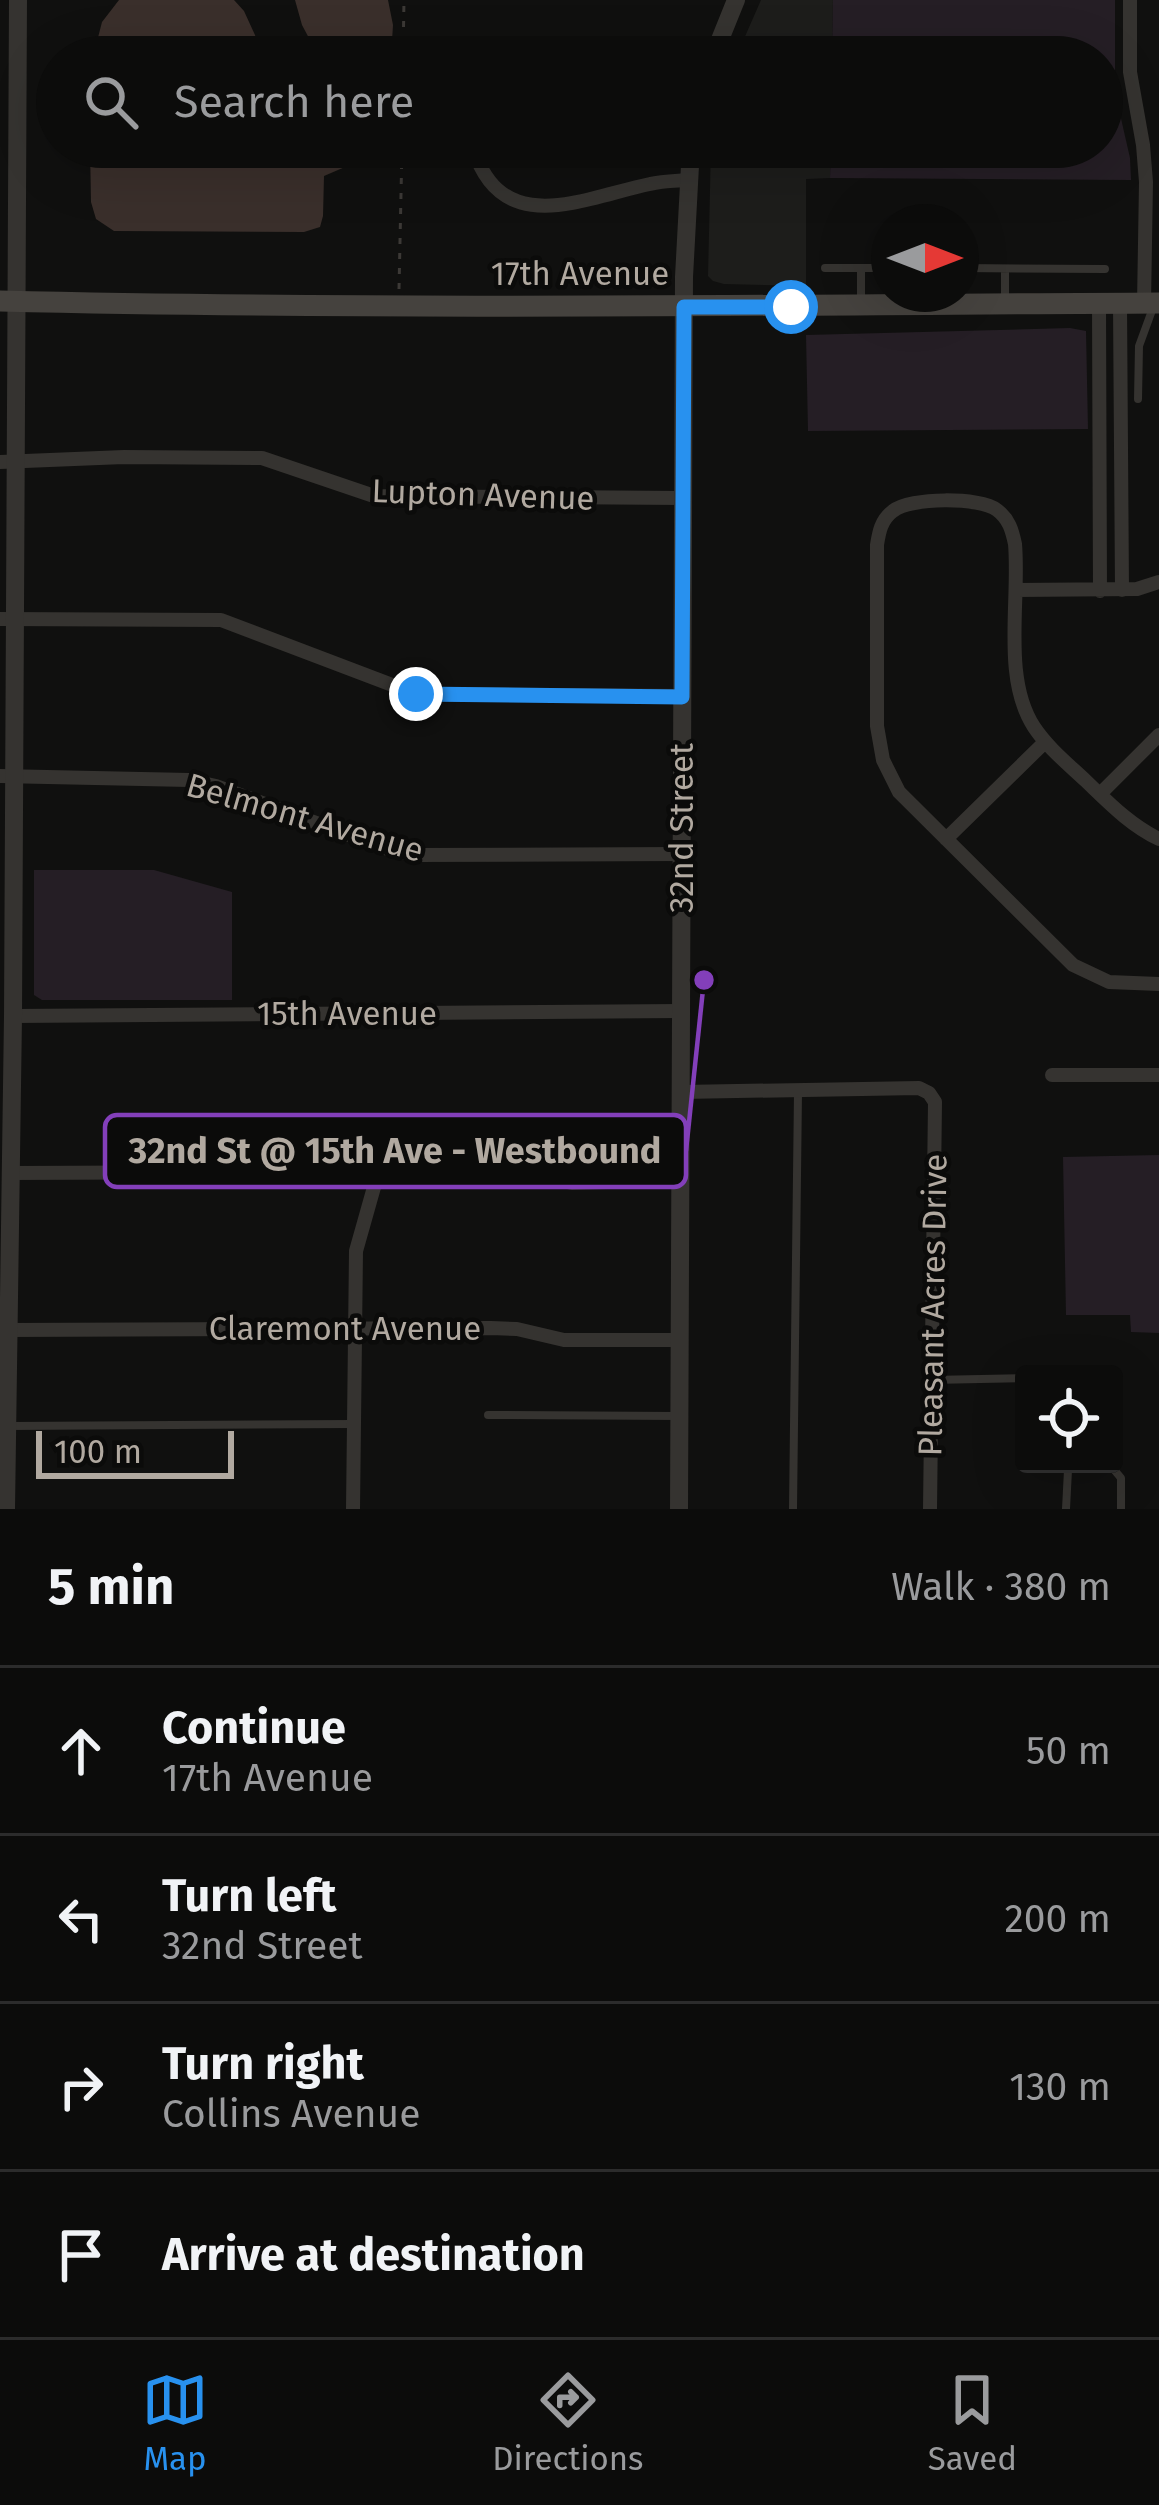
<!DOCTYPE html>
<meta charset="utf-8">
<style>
:root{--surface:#0c0c0b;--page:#1a1a19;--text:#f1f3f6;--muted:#9a9b9d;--line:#2c2c2c;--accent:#2891ef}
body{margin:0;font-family:"Fira Sans",sans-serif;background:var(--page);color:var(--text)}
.controls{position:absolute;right:36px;bottom:36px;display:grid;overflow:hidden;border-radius:12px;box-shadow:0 12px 48px #0002}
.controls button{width:108px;height:108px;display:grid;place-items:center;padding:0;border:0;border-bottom:3px solid var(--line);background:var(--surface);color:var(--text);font:60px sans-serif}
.compass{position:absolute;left:871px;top:204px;width:108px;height:108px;border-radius:50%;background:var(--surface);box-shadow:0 12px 48px #0002;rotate:90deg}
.scale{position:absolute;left:36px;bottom:30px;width:198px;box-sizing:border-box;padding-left:12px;border:6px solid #b1a9a0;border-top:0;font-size:33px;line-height:42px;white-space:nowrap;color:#b1a9a0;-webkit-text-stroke:9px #0b0b0a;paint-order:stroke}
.stop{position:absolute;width:36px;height:36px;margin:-27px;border:9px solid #2891ef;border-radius:50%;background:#fff}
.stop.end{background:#2891ef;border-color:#fff;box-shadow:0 3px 12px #0008}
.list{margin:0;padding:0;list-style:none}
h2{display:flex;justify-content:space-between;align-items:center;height:156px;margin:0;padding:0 48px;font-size:51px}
h2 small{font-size:39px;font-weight:400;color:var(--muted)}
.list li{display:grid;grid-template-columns:78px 1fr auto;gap:36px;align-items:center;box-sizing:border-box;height:168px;padding:0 48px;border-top:3px solid var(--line)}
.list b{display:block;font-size:45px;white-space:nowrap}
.list p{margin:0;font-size:39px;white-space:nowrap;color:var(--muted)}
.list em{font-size:39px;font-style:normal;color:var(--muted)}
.icon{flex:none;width:66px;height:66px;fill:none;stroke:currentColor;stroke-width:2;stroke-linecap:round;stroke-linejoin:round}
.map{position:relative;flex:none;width:1159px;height:1509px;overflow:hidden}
.search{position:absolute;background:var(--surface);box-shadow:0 12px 48px #0002;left:36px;right:36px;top:36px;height:132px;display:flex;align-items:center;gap:30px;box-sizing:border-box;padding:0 42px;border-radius:66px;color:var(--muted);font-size:45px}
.sheet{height:828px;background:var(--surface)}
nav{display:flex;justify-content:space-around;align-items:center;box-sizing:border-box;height:168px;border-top:3px solid var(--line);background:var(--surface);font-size:33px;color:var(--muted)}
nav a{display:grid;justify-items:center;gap:6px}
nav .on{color:var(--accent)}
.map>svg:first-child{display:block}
.built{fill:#1d1d1b}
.green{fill:#251e25}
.water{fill:#3a2f2b}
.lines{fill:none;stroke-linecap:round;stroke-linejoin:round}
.path{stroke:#3c3936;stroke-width:3;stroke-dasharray:6 9;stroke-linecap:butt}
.service{stroke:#353330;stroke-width:8}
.minor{stroke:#353330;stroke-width:14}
.tertiary{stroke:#353330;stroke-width:18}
.secondary{stroke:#45423e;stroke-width:21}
.route{stroke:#2891ef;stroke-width:15}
.labels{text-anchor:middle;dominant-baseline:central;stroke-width:9;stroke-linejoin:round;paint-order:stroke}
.street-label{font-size:33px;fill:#b1a9a0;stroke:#0b0b0a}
.leader{fill:none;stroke:#833fba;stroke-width:4.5}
.callout-dot{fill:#833fba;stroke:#0b0b0a;stroke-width:4.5}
.callout{fill:#0b0b0a;stroke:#833fba;stroke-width:4.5}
.callout-label{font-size:36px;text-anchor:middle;font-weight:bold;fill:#b1a9a0}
</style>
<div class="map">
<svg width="1159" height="1509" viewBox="0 0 1159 1509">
<rect width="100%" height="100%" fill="#10100f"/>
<path class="built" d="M761,0H833L832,57H736Z
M711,147H831L830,178L806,179V286L724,284L713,281L708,276Z"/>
<path class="green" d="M833,0H1115V92L1130,158L1131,180L830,178L831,147H1102V57H832Z
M1070,328L1086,331L1088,429L808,431L806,335Z
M34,870H154L232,892V1000H42L34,995Z
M1159,1155V1333L1131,1332L1130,1315H1066L1063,1157Z"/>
<path class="water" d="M119,0H234L244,11L265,57H93L102,22Z
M295,0H388L393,25L391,57H319L302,25Z
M90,147H365L352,164L324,176L323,216L320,227L304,232L114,231L96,219L91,202Z"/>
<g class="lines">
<path class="path" d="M403,57L404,0
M399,289L402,147"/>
<path class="service" d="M825,268H889
M861,268V302
M961,268L1105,269
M1005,303V269
M1138,399L1139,346L1154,305
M931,1380L1024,1378
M488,1415L678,1416
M8,1426L353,1424
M793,1509L798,1092
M1066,1509L1068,1470L1073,1465L1111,1466L1121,1478V1509"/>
<path class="minor" d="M1130,0V72L1143,145L1146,182L1144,304
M542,57H592
M473,147C501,241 586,197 650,184C662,181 675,181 688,180
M1099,304L1100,591
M1120,304L1122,590
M0,462L124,457L262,458L374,496L683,498
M1016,590L1137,589L1159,582
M0,619L221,620L416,694L683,696
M0,776L189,780L216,786L384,848L414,855L682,854
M1100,794L1159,735
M946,839L1045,742
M1159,839C1130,825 1109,803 1086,781C1068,764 1048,748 1034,727C1002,678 1020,601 1015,544C1012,530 1009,519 997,510C980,497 910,497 893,511C881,520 879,532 877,545V726L883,760L899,792L1073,965L1109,982L1159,984
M13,1016L681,1011
M1052,1075H1159
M682,1092L919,1088L929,1093L935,1102L930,1509
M10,1173L515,1171L572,1183L681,1180
M8,1330L491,1328L517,1329L564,1340H680
M353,1509L356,1251L378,1173"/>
<path class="tertiary" d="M713,57L736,0
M6,1509L13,1016L18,0
M679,1509L684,277L691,147"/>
<path class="secondary" d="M0,301C386,310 773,305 1159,303"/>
</g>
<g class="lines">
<path class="route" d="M416,694L682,697L684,307H791"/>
</g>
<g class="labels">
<g class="street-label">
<text x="580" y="274">17th Avenue</text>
<text transform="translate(483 495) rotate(2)">Lupton Avenue</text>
<text transform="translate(305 818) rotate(16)">Belmont Avenue</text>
<text transform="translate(682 828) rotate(-90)">32nd Street</text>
<text x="347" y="1014">15th Avenue</text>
<text transform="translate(933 1305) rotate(-89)">Pleasant Acres Drive</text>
<text x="345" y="1329">Claremont Avenue</text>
</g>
</g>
<path class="leader" d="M704 980L686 1151"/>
<circle class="callout-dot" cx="704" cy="980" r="12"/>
<rect class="callout" x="105" y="1115" width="581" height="72" rx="12"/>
<g class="callout-label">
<text x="395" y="1163">32nd St @ 15th Ave - Westbound</text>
</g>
</svg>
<div class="controls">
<button><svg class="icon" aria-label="locate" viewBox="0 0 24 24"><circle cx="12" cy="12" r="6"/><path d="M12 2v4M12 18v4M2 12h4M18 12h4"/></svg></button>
</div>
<svg class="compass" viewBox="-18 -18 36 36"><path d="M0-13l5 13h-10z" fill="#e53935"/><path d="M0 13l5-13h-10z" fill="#9a9b9d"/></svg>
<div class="scale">100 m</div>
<div class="stop" style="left:791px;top:307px"></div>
<div class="stop end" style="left:416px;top:694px"></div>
<div class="search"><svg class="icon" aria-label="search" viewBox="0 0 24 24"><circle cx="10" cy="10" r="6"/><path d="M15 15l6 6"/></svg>Search here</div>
</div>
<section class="sheet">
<h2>5 min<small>Walk · 380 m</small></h2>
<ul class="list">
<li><svg class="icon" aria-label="ahead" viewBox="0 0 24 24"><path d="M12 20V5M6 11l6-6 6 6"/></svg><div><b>Continue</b><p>17th Avenue</p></div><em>50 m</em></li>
<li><svg class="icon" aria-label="left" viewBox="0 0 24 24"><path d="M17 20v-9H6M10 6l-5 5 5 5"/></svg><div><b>Turn left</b><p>32nd Street</p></div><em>200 m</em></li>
<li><svg class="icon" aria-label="right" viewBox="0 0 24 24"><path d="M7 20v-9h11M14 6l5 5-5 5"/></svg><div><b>Turn right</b><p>Collins Avenue</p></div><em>130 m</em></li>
<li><svg class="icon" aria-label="arrive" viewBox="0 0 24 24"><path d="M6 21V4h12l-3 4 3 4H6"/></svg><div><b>Arrive at destination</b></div></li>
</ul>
</section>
<nav>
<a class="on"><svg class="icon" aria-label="map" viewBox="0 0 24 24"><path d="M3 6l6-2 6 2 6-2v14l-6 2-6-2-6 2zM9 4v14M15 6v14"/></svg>Map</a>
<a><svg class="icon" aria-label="directions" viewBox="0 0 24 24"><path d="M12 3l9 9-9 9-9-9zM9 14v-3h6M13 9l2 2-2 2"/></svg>Directions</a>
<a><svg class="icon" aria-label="saved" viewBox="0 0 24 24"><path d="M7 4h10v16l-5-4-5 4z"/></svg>Saved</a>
</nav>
